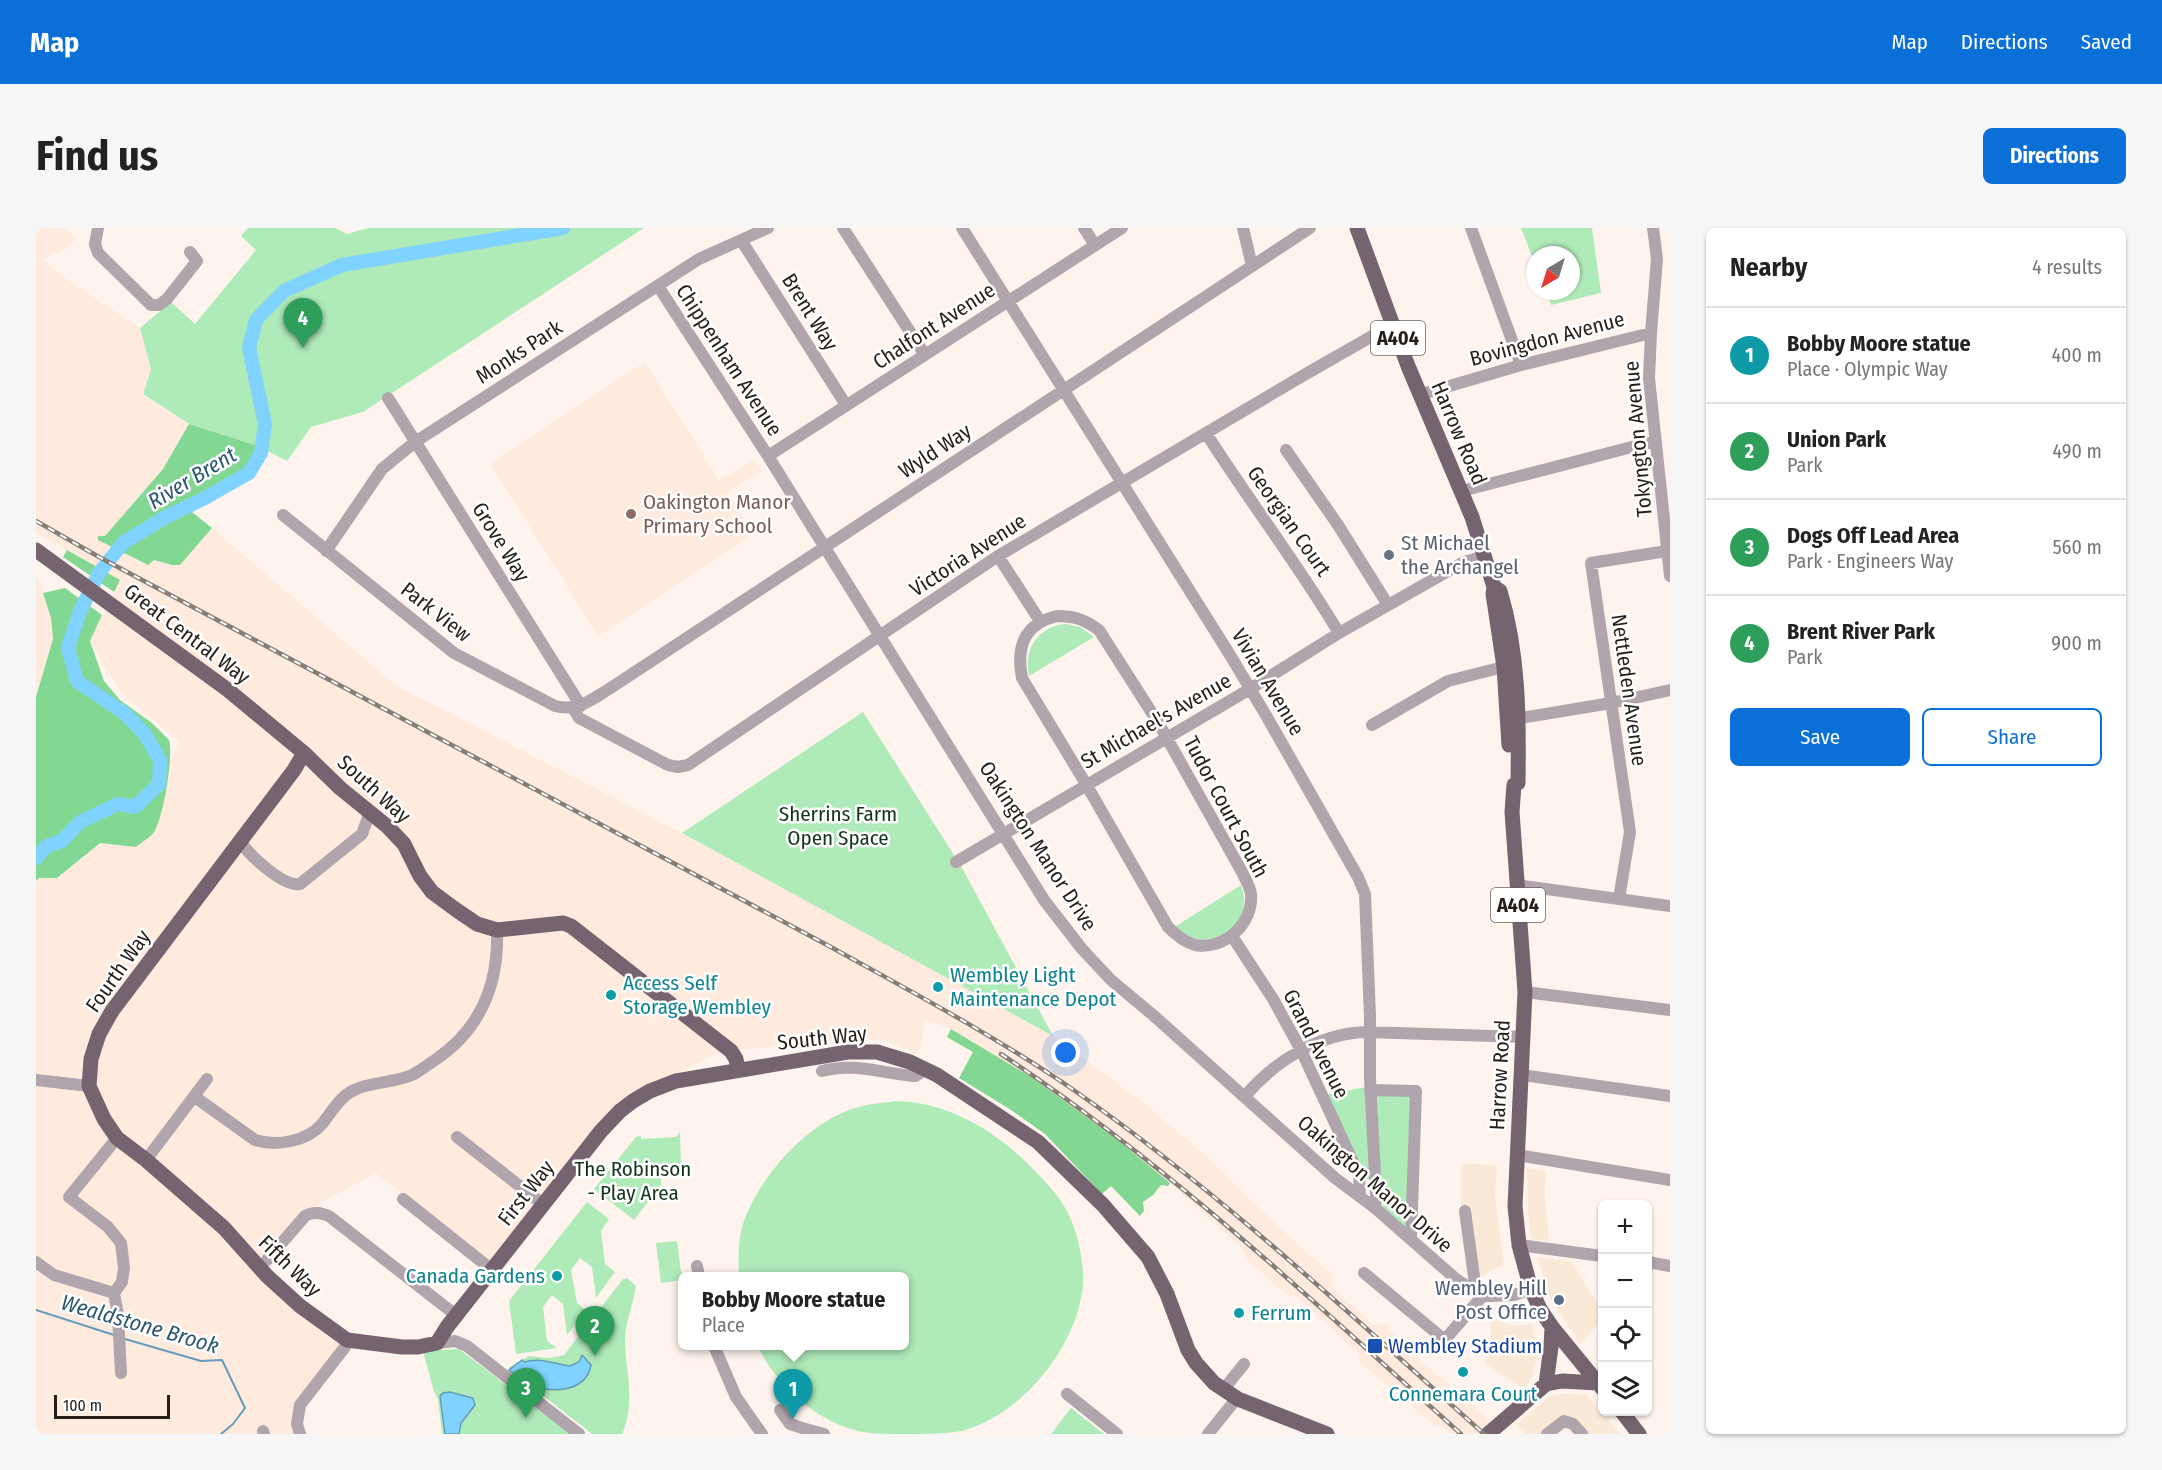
<!DOCTYPE html>
<meta charset="utf-8">
<style>
:root{--surface:#fff;--page:#f6f6f6;--text:#222;--muted:#767676;--line:#e0e0e0;--accent:#0a70d8}
body{margin:0;font-family:"Fira Sans Condensed",sans-serif;background:var(--page);color:var(--text)}
.controls{position:absolute;right:18px;bottom:18px;display:grid;overflow:hidden;border-radius:9px;box-shadow:0 2px 4px #0004}
.controls button{width:54px;height:54px;display:grid;place-items:center;padding:0;border:0;border-bottom:2px solid var(--line);background:var(--surface);color:var(--text);font:30px sans-serif}
.compass{position:absolute;left:1490px;top:18px;width:54px;height:54px;border-radius:50%;background:var(--surface);box-shadow:0 2px 4px #0004;rotate:218deg}
.scale{position:absolute;left:18px;bottom:15px;width:116px;box-sizing:border-box;padding-left:6px;border:3px solid #251d17;border-top:0;font-size:16px;line-height:21px;white-space:nowrap;color:#251d17;-webkit-text-stroke:4px #fff;paint-order:stroke}
.you{position:absolute;left:1030px;top:825px;width:21px;height:21px;margin:-15px;border:4px solid #fff;border-radius:50%;background:#1a73e8;box-shadow:0 0 0 9px #1a73e833}
.badge{display:grid;place-items:center;width:39px;height:39px;border-radius:50%;background:var(--accent);color:#fff;font-size:20px;font-weight:700}
.pin{position:absolute;translate:-50% -50px;filter:drop-shadow(0 2px 3px #0008)}
.pin::after{content:'';position:absolute;top:32px;width:21px;height:18px;background:inherit;clip-path:polygon(0 0,100% 0,50% 100%)}
.popup{position:absolute;left:642px;top:1044px;width:231px;height:78px;box-sizing:border-box;display:grid;place-content:center;border-radius:9px;background:var(--surface);filter:drop-shadow(0 2px 4px #0005);font-size:20px;white-space:nowrap;color:var(--muted)}
.popup b{font-size:22px;color:var(--text)}
.popup::after{content:'';position:absolute;left:50%;top:100%;margin-left:-12px;border:12px solid transparent;border-top-color:var(--surface)}
.list{margin:0;padding:0;list-style:none}
h2{display:flex;justify-content:space-between;align-items:center;height:78px;margin:0;padding:0 24px;font-size:26px}
h2 small{font-size:20px;font-weight:400;color:var(--muted)}
.list li{display:grid;grid-template-columns:39px 1fr auto;gap:18px;align-items:center;box-sizing:border-box;height:96px;padding:0 24px;border-top:2px solid var(--line)}
.list b{display:block;font-size:22px;white-space:nowrap}
.list p{margin:0;font-size:20px;white-space:nowrap;color:var(--muted)}
.list em{font-size:20px;font-style:normal;color:var(--muted)}
.actions{display:flex;gap:12px;padding:18px 24px}
.actions a{flex:1;padding:14px 0;border:2px solid var(--accent);border-radius:9px;text-align:center;font-size:21px;color:var(--accent)}
.actions .main{background:var(--accent);color:#fff}
.icon{flex:none;width:33px;height:33px;fill:none;stroke:currentColor;stroke-width:2;stroke-linecap:round;stroke-linejoin:round}
.map{position:relative;flex:none;width:1634px;height:1206px;overflow:hidden;border-radius:9px}
header{display:flex;align-items:center;gap:36px;box-sizing:border-box;height:84px;padding:0 30px;background:var(--accent);color:#fff}
header strong{font-size:28px}
nav{display:flex;gap:33px;margin-inline-start:auto;font-size:21px}
.intro{display:flex;align-items:center;justify-content:space-between;box-sizing:border-box;height:144px;padding:0 36px}
h1{margin:0;font-size:42px}
.button{padding:15px 27px;border-radius:9px;background:var(--accent);color:#fff;font-size:21px;font-weight:700}
main{display:flex;gap:36px;padding:0 36px}
aside{flex:1;background:var(--surface);border-radius:9px;box-shadow:0 2px 4px #0004}
.map>svg:first-child{display:block}
.commercial{fill:#fae9d7}
.built{fill:#feebde}
.green{fill:#afeab9}
.forest{fill:#82d793}
.water{fill:#80d3fe;stroke:#659cb9;stroke-width:1.5}
.lines{fill:none;stroke-linecap:round;stroke-linejoin:round}
.stream{stroke:#659cb9;stroke-width:2}
.river{stroke:#80d3fe;stroke-width:14}
.minor{stroke:#b0a5ac;stroke-width:12}
.major{stroke:#75636f;stroke-width:15}
.rail-casing{stroke:#867d76;stroke-width:4.5}
.rail{stroke:#fff;stroke-width:2;stroke-dasharray:7;stroke-linecap:butt}
.education-dot{fill:#8d6e63;stroke:#fff;stroke-width:2}
.worship-dot{fill:#6b7280;stroke:#fff;stroke-width:2}
.culture-dot{fill:#0f9aa8;stroke:#fff;stroke-width:2}
.service-dot{fill:#5c6f8a;stroke:#fff;stroke-width:2}
.transit-dot{fill:#1a4fb4;stroke:#fff;stroke-width:2}
.labels{text-anchor:middle;dominant-baseline:central;stroke-width:5;stroke-linejoin:round;paint-order:stroke}
.shield{fill:#fff;stroke:#66615d;stroke-width:1.5}
.shield-label{font-size:20px;font-weight:bold;fill:#251d17}
.street-label{font-size:21px;fill:#251d17;stroke:#fff}
.education-label{font-size:21px;fill:#785e54;stroke:#fff;text-anchor:start}
.worship-label{font-size:21px;fill:#5b616d;stroke:#fff;text-anchor:start}
.park-label{font-size:21px;fill:#11341a;stroke:#fff}
.culture-label{font-size:21px;fill:#0d838f;stroke:#fff;text-anchor:start}
.service-label{font-size:21px;fill:#4e5e75;stroke:#fff;text-anchor:end}
.transit-label{font-size:21px;fill:#164399;stroke:#fff;text-anchor:start}
.water-label{font-size:22px;font-style:italic;fill:#29576e;stroke:#fff}
</style>
<header>
<strong>Map</strong>
<nav><a>Map</a><a>Directions</a><a>Saved</a></nav>
</header>
<div class="intro"><h1>Find us</h1><a class="button">Directions</a></div>
<main>
<div class="map">
<svg width="1634" height="1206" viewBox="0 0 1634 1206">
<rect width="100%" height="100%" fill="#fef4ed"/>
<path class="commercial" d="M1425,936L1461,937L1459,969L1468,1037L1453,1043L1441,1055L1425,980Z
M1491,940L1510,943L1509,969L1513,1013L1495,1011L1492,982Z
M1501,1029L1536,1034L1566,1083V1092L1544,1116L1515,1072Z
M1455,1091L1480,1098L1496,1095L1502,1127L1496,1149L1488,1161L1448,1135L1455,1126Z
M1530,1165L1551,1167L1584,1206H1550L1539,1193L1516,1197L1505,1206H1491L1481,1199V1196L1513,1169Z"/>
<path class="built" d="M0,0H33L32,3L40,11L32,20L7,31L23,46L104,100L115,140L106,167L153,197L127,241L69,308L62,312L112,337L118,332L136,337H144L176,300L359,457L646,605L1017,808L1104,872L1162,921L1259,1014L1298,1048L1295,1053L1296,1059L1338,1097L1347,1095L1382,1130L1450,1189L1457,1206H1414L1406,1199L1398,1197L1324,1134L1322,1125L1258,1067L1255,1070L1212,1033L1205,1019L1134,955L1079,910L915,801L890,792L885,817L880,826L853,814L828,810L686,824L589,868L454,1035L340,945L268,984L218,1043L306,1115L259,1180L257,1206H0V653L2,650H21L64,615L99,619L143,514L84,463L54,413L84,352L0,305Z
M609,134L683,252L718,231L726,243L691,265L717,307L562,408L454,235Z
M0,347L3,352L15,390L17,411L0,469Z"/>
<path class="green" d="M212,0H299L311,6L332,0H608L327,184L275,199L251,233L222,218L153,196L107,166L115,141L104,100L135,74L159,96L220,22L205,8Z
M1485,0H1556L1565,65L1515,77L1510,63H1535V27H1499V36Z
M1030,396L1044,399L1058,409L993,448C987,422 1002,398 1030,396Z
M827,484L925,638L1017,808L646,605Z
M1205,657C1221,698 1170,732 1140,698Z
M1330,859L1335,949L1332,952L1328,950L1289,867Z
M1341,865L1378,866L1370,1001L1349,983L1345,972Z
M860,873C910,874 957,901 992,936C1006,950 1023,967 1032,985C1042,1005 1048,1034 1047,1056C1042,1118 986,1187 926,1203C907,1206 887,1206 868,1206C854,1206 840,1206 827,1204C781,1195 742,1158 721,1118H868V1048H703C702,1030 702,1011 708,993C724,948 772,894 819,880C832,876 846,875 860,873Z
M644,904L645,936L625,937V957L598,992L558,961L600,909L605,908V911L640,909Z
M551,974L573,991L565,1003L569,1036L579,1044L560,1070L556,1039L544,1030L535,1042L541,1075L550,1082L531,1107L527,1076L516,1067L507,1079L511,1113L521,1120L480,1126L473,1073Z
M641,1013L646,1052L625,1055L620,1015Z
M591,1050L600,1058C597,1078 588,1097 589,1117C591,1146 599,1179 586,1206H556L472,1140L493,1128L514,1130L528,1127L587,1051Z
M423,1121L534,1206H406L402,1171L398,1164L387,1123Z
M1035,1180L1068,1206H1015Z"/>
<path class="forest" d="M153,196L222,218L209,244L168,267L156,284L176,300L144,337H136L118,332L112,337L62,312V308H69L127,241Z
M31,322L84,352L78,364L27,329Z
M29,360L66,387L54,413L68,453L84,472L116,495L133,512C138,527 127,591 118,604C114,610 105,614 100,619L64,615L21,650H3L0,653V469L17,411L15,390L7,365Z
M915,801L995,849L1079,910L1134,955L1132,958L1125,957L1117,967L1107,974L1108,983L1104,988L1075,958L1066,966L1009,906L972,880L923,850L937,824L911,809Z"/>
<path class="water" d="M546,1127L555,1137C550,1164 518,1165 496,1158C488,1156 480,1147 473,1142L486,1132L488,1134C505,1129 518,1136 534,1138L543,1134Z
M414,1164L437,1170L439,1177L425,1195L423,1206H409L404,1168L407,1165Z"/>
<g class="lines">
<path class="stream" d="M0,1082L78,1107
M89,1111L165,1133L186,1132L209,1180L197,1196L185,1206"/>
<path class="river" d="M0,630L11,618L26,613L44,594L82,576L99,579L123,556L124,532L108,505L88,485L41,453L32,420L44,383L63,345L87,315L128,290L169,270L213,245L225,225L229,196L213,120L220,92L248,63L306,37L527,0"/>
<path class="minor" d="M62,0L59,16L62,25L115,77H123L131,71L161,33L154,24
M807,0L889,127
M926,0L1194,427L1231,489L1322,649L1329,666L1334,788V850L1340,969L1339,980
M1048,0L1059,17
M1207,0L1216,38
M1435,0L1485,137
M1617,0L1621,31L1615,105L1613,150L1634,348
M705,12L810,177
M622,58L732,228L1008,672L1046,721L1075,752L1117,787L1299,950L1339,980L1420,1051L1444,1067L1454,1068L1478,1067L1495,1061
M1383,167L1485,137L1615,105
M352,170L545,478
M1170,205C1213,273 1262,336 1303,405
M1250,222L1302,297L1352,377
M732,228L1086,0
M1426,263L1619,213
M247,287L418,425L519,478C541,484 555,472 573,461L1274,0
M290,323L346,241L379,214L663,31L732,0
M962,328L1004,393
M1021,388C1038,388 1048,391 1063,402L1123,496L1206,644C1209,651 1214,658 1215,666C1218,695 1188,723 1159,717C1148,714 1140,707 1132,699L1050,556L986,450C980,419 988,396 1021,388Z
M537,480L543,490L632,537L642,539L652,537L962,328L1268,147L1338,107L1358,98
M1473,492L1575,475L1634,462
M1336,497L1412,453L1475,437
M204,613C213,627 247,659 264,656L326,606L334,584
M920,634L1214,461L1303,405L1428,334L1449,328
M1481,657L1634,678
M1583,671L1594,604L1555,335L1631,323
M1196,708L1237,771L1265,822L1323,947L1324,968
M1489,764L1634,782
M786,843C819,834 847,846 879,848L884,845L887,840
M1486,847L1634,868
M0,852L53,858
M1334,862L1380,863L1375,1011
M1209,868C1239,833 1282,806 1329,804L1488,809
M159,869L219,912C240,919 272,913 286,896C294,886 300,875 310,867C329,853 355,856 376,847C384,843 391,837 399,832C445,801 463,757 461,702
M421,909L508,977
M81,910L33,969L72,999L85,1015L88,1040L86,1054L78,1065L82,1087L85,1145
M1481,927L1634,952
M110,932L171,851
M367,971L456,1042
M1483,1017L1566,1028
M231,1032L269,988C278,983 285,985 293,988L421,1088
M0,1034L18,1047L78,1065
M1612,1034L1634,1038
M661,1038L663,1048
M1328,1045L1404,1108L1407,1110L1412,1108L1444,1071L1439,1056L1429,983
M401,1115L419,1113L431,1118L543,1206
M678,1118L700,1169L726,1206
M1187,1162L1208,1136
M1031,1166L1081,1206
M744,1182L754,1196L772,1202
M766,1200L788,1206
M227,1203L228,1206
M264,1206L261,1196L264,1177L309,1119L311,1112
M1172,1206L1197,1175
M1511,1206L1528,1193L1537,1196L1546,1206"/>
<path class="major" d="M1321,0L1372,138L1436,289L1458,359L1457,366L1468,439L1473,517
M0,322L192,462L268,525L304,560L352,599L368,616L384,648L396,664L419,681L441,696L461,702L527,695L535,698L695,823L700,831L702,841
M1458,359L1464,363C1483,426 1483,490 1482,555L1478,557L1476,584L1489,764L1479,978L1483,1017L1495,1061L1504,1081L1516,1099L1566,1160
M268,525L258,542L76,783L63,806L55,831L53,858L68,891L81,910L110,932L188,1000L231,1048L264,1078L311,1112L366,1119H382L401,1115L411,1099L565,903L584,883L597,873L614,863L640,853L812,824H841L874,834L901,847L1002,914L1067,977L1112,1029L1131,1066L1152,1122L1160,1135L1178,1155L1202,1171L1291,1206
M1510,1156L1526,1153L1562,1155
M1586,1184L1603,1206
M1452,1206L1510,1156L1515,1119L1516,1099"/>
<defs>
<path id="rail" d="M0,293L63,329L793,718C876,764 961,809 1039,863C1185,965 1315,1087 1448,1206
M965,826C1132,936 1277,1073 1425,1206"/>
</defs>
<use href="#rail" class="rail-casing"/>
<use href="#rail" class="rail"/>
</g>
<circle class="education-dot" cx="595" cy="286" r="6"/>
<circle class="worship-dot" cx="1353" cy="327" r="6"/>
<g class="culture-dot">
<circle cx="902" cy="759" r="6"/>
<circle cx="575" cy="767" r="6"/>
<circle cx="521" cy="1048" r="6"/>
<circle cx="1203" cy="1085" r="6"/>
<circle cx="1427" cy="1144" r="6"/>
</g>
<circle class="service-dot" cx="1523" cy="1072" r="6"/>
<rect class="transit-dot" x="1331" y="1110" width="16" height="16" rx="3"/>
<g class="labels">
<g class="shield">
<rect x="1335" y="93" width="54" height="34" rx="4.5"/>
<rect x="1455" y="660" width="54" height="34" rx="4.5"/>
</g>
<g class="shield-label">
<text x="1362" y="110">A404</text>
<text x="1482" y="677">A404</text>
</g>
<g class="street-label">
<text transform="translate(774 84) rotate(58)">Brent Way</text>
<text transform="translate(898 98) rotate(-33)">Chalfont Avenue</text>
<text transform="translate(1511 111) rotate(-15)">Bovingdon Avenue</text>
<text transform="translate(483 124) rotate(-33)">Monks Park</text>
<text transform="translate(693 132) rotate(57)">Chippenham Avenue</text>
<text transform="translate(1423 205) rotate(67)">Harrow Road</text>
<text transform="translate(1602 211) rotate(-95)">Tokyngton Avenue</text>
<text transform="translate(899 223) rotate(-33)">Wyld Way</text>
<text transform="translate(1253 293) rotate(55)">Georgian Court</text>
<text transform="translate(465 314) rotate(58)">Grove Way</text>
<text transform="translate(932 327) rotate(-33)">Victoria Avenue</text>
<text transform="translate(400 384) rotate(38)">Park View</text>
<text transform="translate(151 406) rotate(37)">Great Central Way</text>
<text transform="translate(1232 454) rotate(59)">Vivian Avenue</text>
<text transform="translate(1593 462) rotate(82)">Nettleden Avenue</text>
<text transform="translate(1120 493) rotate(-30)">St Michael's Avenue</text>
<text transform="translate(338 561) rotate(42)">South Way</text>
<text transform="translate(1190 579) rotate(62)">Tudor Court South</text>
<text transform="translate(1002 618) rotate(57)">Oakington Manor Drive</text>
<text transform="translate(82 743) rotate(-55)">Fourth Way</text>
<text transform="translate(786 810) rotate(-6)">South Way</text>
<text transform="translate(1280 816) rotate(63)">Grand Avenue</text>
<text transform="translate(1464 847) rotate(-87)">Harrow Road</text>
<text transform="translate(1339 956) rotate(41)">Oakington Manor Drive</text>
<text transform="translate(490 965) rotate(-52)">First Way</text>
<text transform="translate(254 1038) rotate(44)">Fifth Way</text>
</g>
<g class="education-label">
<text x="607" y="274">Oakington Manor<tspan x="607" dy="24">Primary School</tspan></text>
</g>
<g class="worship-label">
<text x="1365" y="315">St Michael<tspan x="1365" dy="24">the Archangel</tspan></text>
</g>
<g class="park-label">
<text x="802" y="586">Sherrins Farm<tspan x="802" dy="24">Open Space</tspan></text>
<text x="597" y="941">The Robinson<tspan x="597" dy="24">- Play Area</tspan></text>
</g>
<g class="culture-label">
<text x="914" y="747">Wembley Light<tspan x="914" dy="24">Maintenance Depot</tspan></text>
<text x="587" y="755">Access Self<tspan x="587" dy="24">Storage Wembley</tspan></text>
<text x="509" y="1048" text-anchor="end">Canada Gardens</text>
<text x="1215" y="1085">Ferrum</text>
<text x="1427" y="1166" text-anchor="middle">Connemara Court</text>
</g>
<g class="service-label">
<text x="1511" y="1060">Wembley Hill<tspan x="1511" dy="24">Post Office</tspan></text>
</g>
<g class="transit-label">
<text x="1352" y="1118">Wembley Stadium</text>
</g>
<g class="water-label">
<text transform="translate(156 250) rotate(-31)">River Brent</text>
<text transform="translate(104 1096) rotate(16)">Wealdstone Brook</text>
</g>
</g>
</svg>
<div class="controls">
<button>+</button>
<button>−</button>
<button><svg class="icon" aria-label="locate" viewBox="0 0 24 24"><circle cx="12" cy="12" r="6"/><path d="M12 2v4M12 18v4M2 12h4M18 12h4"/></svg></button>
<button><svg class="icon" aria-label="layers" viewBox="0 0 24 24"><path d="M12 4l9 5-9 5-9-5zM3 14l9 5 9-5"/></svg></button>
</div>
<svg class="compass" viewBox="-18 -18 36 36"><path d="M0-13l5 13h-10z" fill="#e53935"/><path d="M0 13l5-13h-10z" fill="#767676"/></svg>
<div class="scale">100 m</div>
<div class="you"></div>
<div class="pin badge" style="left:757px;top:1191px;background:#0f9aa8">1</div>
<div class="popup"><b>Bobby Moore statue</b>Place</div>
<div class="pin badge" style="left:559px;top:1128px;background:#2e9e5b">2</div>
<div class="pin badge" style="left:490px;top:1190px;background:#2e9e5b">3</div>
<div class="pin badge" style="left:267px;top:120px;background:#2e9e5b">4</div>
</div>
<aside>
<h2>Nearby<small>4 results</small></h2>
<ul class="list">
<li><span class="badge" style="background:#0f9aa8">1</span><div><b>Bobby Moore statue</b><p>Place · Olympic Way</p></div><em>400 m</em></li>
<li><span class="badge" style="background:#2e9e5b">2</span><div><b>Union Park</b><p>Park</p></div><em>490 m</em></li>
<li><span class="badge" style="background:#2e9e5b">3</span><div><b>Dogs Off Lead Area</b><p>Park · Engineers Way</p></div><em>560 m</em></li>
<li><span class="badge" style="background:#2e9e5b">4</span><div><b>Brent River Park</b><p>Park</p></div><em>900 m</em></li>
</ul>
<div class="actions"><a class="main">Save</a><a>Share</a></div>
</aside>
</main>
